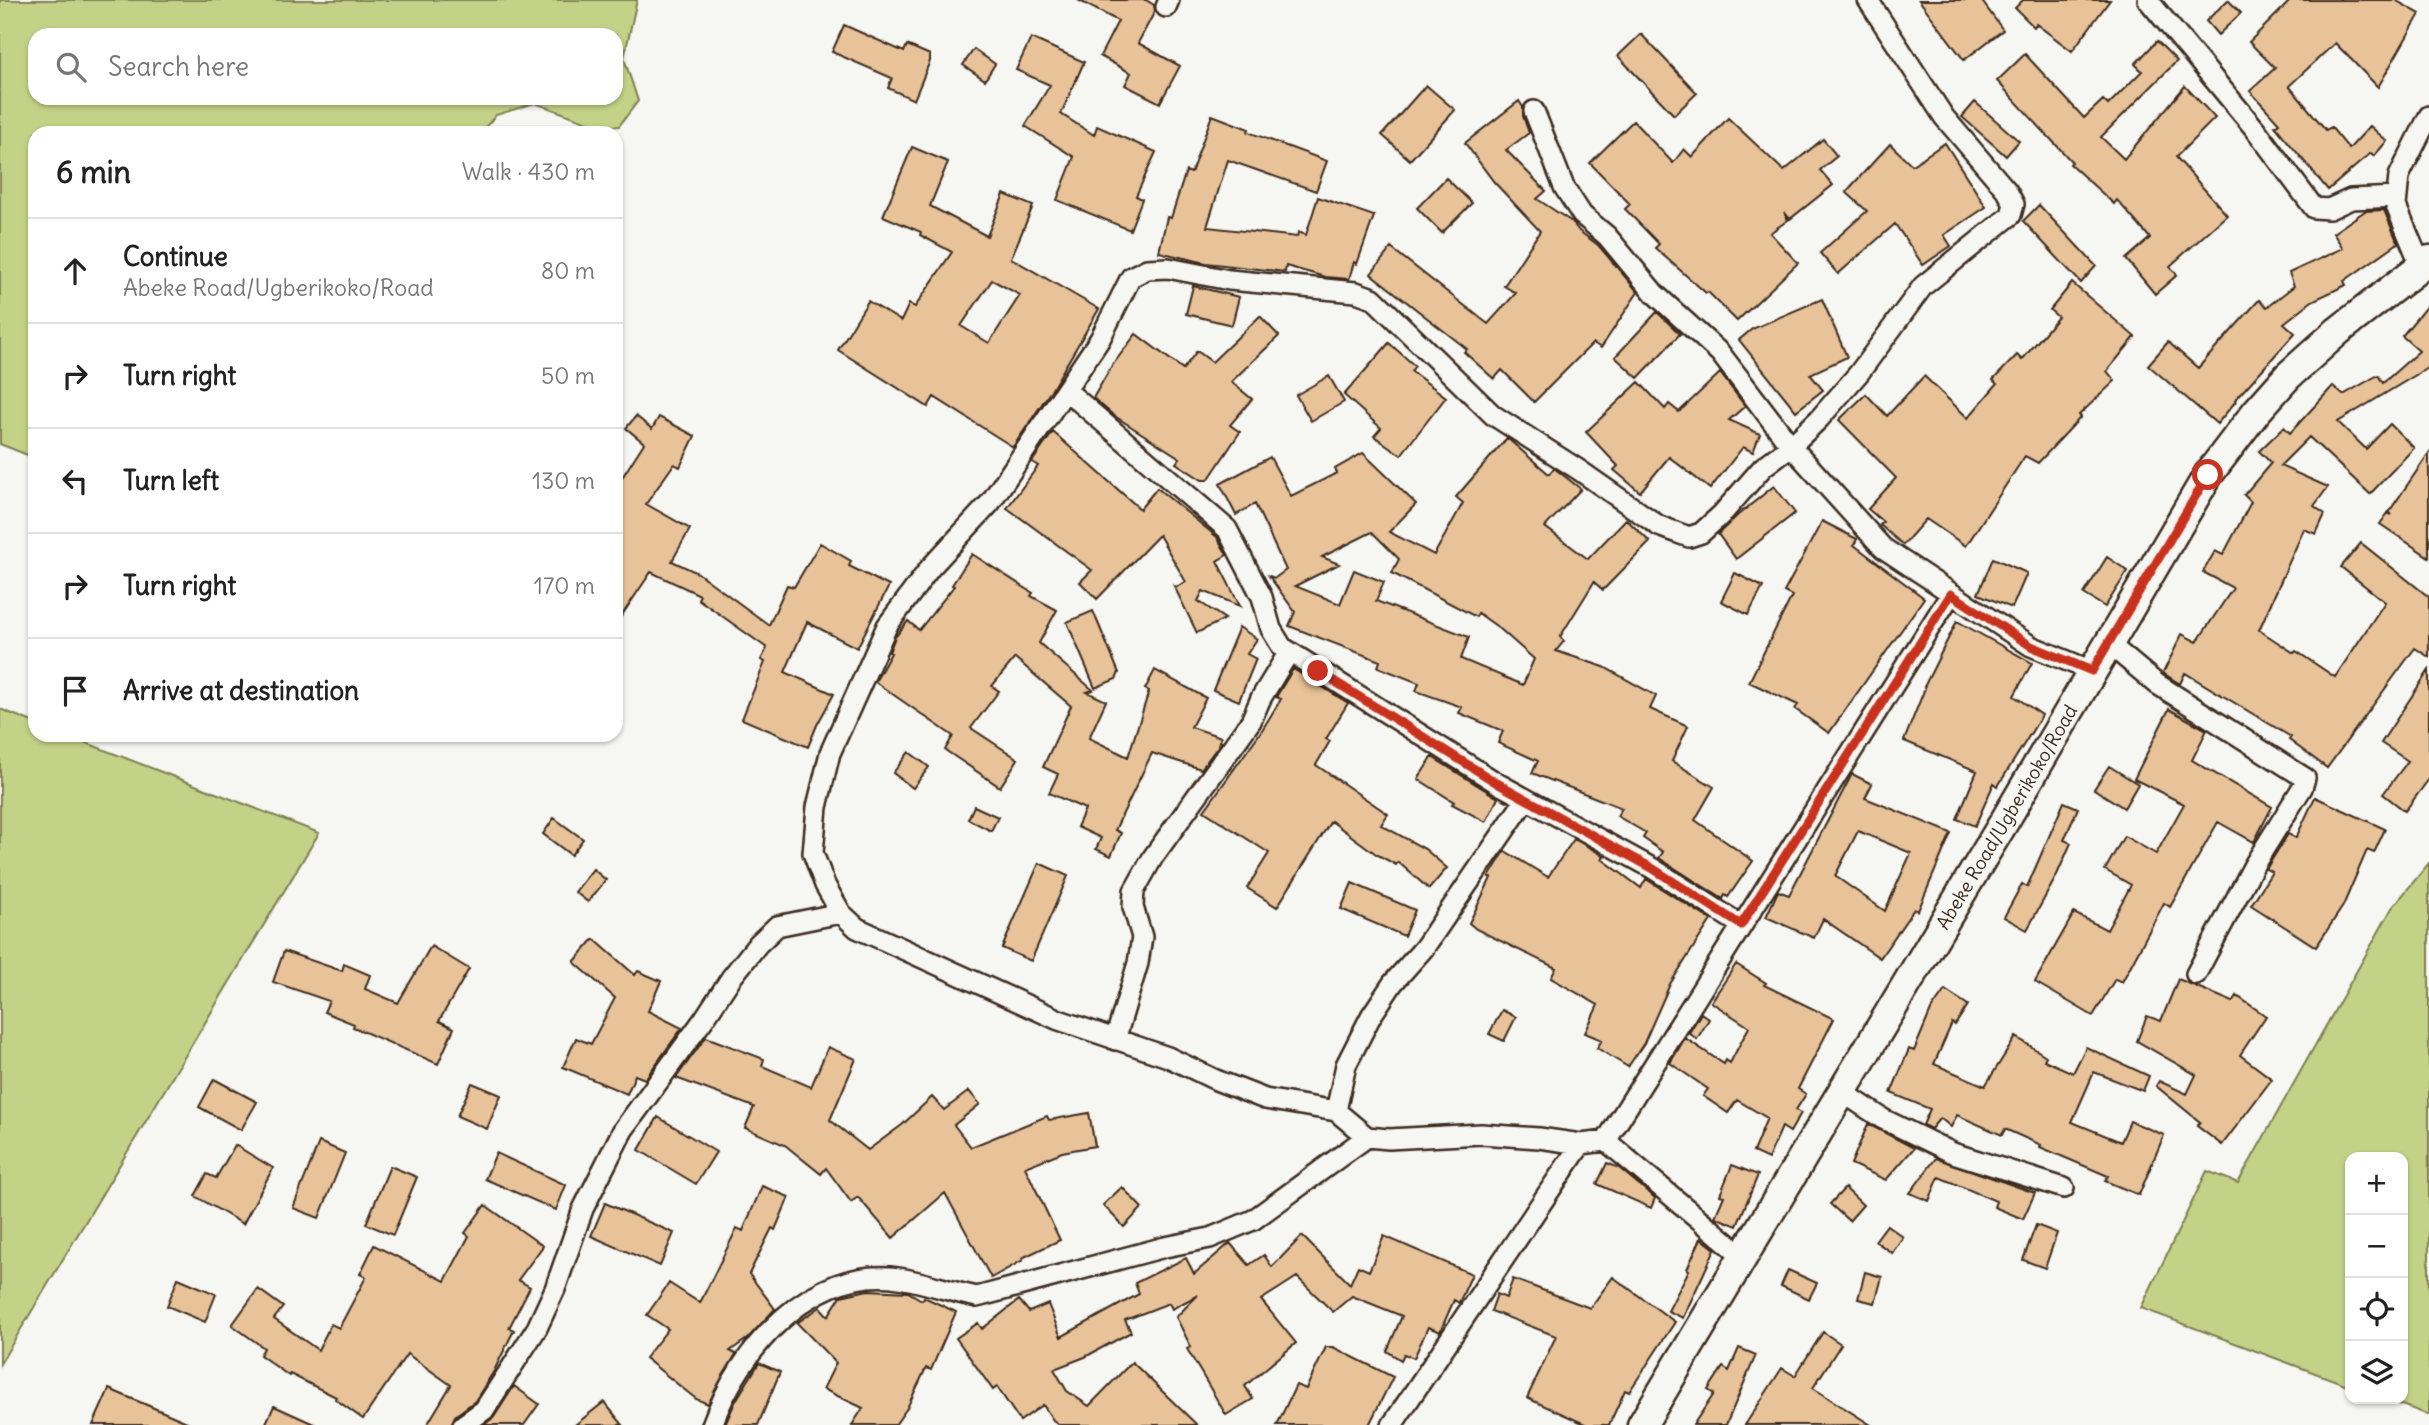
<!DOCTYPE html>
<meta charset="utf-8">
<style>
:root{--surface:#fff;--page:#f2f2f2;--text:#222;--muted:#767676;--line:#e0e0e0}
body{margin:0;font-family:Delius,sans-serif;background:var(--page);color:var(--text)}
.controls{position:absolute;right:21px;bottom:21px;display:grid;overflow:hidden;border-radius:14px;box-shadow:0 2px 5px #0004}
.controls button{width:63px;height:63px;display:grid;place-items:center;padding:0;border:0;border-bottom:2px solid var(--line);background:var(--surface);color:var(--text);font:35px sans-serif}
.stop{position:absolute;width:21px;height:21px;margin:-16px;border:5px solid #c8321e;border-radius:50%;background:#fff}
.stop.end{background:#c8321e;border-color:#fff;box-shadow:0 2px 7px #0008}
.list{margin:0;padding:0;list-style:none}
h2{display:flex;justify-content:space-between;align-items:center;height:91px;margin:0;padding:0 28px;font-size:30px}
h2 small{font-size:23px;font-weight:400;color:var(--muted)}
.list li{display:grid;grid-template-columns:46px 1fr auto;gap:21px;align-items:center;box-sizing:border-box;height:105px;padding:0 28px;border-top:2px solid var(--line)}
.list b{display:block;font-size:26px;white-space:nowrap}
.list p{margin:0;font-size:23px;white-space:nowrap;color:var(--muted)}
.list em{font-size:23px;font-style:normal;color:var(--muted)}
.icon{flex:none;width:38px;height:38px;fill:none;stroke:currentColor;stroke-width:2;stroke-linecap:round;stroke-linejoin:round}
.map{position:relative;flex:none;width:2429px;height:1425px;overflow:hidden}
.search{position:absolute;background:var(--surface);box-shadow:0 2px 5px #0004;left:28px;top:28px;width:595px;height:77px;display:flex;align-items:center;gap:18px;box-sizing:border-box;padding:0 24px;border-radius:21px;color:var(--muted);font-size:26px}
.panel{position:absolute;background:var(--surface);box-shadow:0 2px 5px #0004;left:28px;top:126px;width:595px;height:616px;border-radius:21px}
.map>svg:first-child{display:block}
.green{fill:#c3d287;stroke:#7f7e52;stroke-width:2;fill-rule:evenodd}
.building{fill:#e8c298;stroke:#3b2a1e;stroke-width:2;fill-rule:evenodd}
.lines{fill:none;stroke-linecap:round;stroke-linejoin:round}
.street-casing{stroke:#3b2a1e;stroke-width:24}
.secondary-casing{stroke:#3b2a1e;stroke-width:33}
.street{stroke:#f6f6f2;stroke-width:19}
.secondary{stroke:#f6f6f2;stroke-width:28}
.route{stroke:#c8321e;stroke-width:9}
.labels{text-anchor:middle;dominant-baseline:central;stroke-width:6;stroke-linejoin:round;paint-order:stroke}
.street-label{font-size:19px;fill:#3b2a1e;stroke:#f6f6f2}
</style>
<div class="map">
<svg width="2429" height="1425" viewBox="0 0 2429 1425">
<rect width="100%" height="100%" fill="#f6f6f2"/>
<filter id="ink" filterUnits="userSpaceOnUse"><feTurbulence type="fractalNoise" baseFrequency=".0143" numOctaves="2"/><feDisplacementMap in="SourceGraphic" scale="14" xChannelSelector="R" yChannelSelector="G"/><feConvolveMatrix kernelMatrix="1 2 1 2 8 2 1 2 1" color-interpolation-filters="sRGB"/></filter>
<g filter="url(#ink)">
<path class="green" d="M0,0H637L624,58L638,101L619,126L602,127L535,103L496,115L480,133H35V458L0,444ZM35,35H616V98H35Z
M0,709L35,723V735H66L319,833L0,1364Z
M2429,863V1415L2385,1399H2403V1157H2350V1386L2141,1308L2207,1171L2238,1183L2392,908Z"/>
<path class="building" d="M1078,0H1146L1154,5L1155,11L1138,43L1180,66L1160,103L1125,85L1131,73L1100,56L1118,21Z
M1919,0H1981L2003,30L1964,60Z
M2023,0H2110L2072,51L2036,24L2034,27L2015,8Z
M2228,0L2241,13L2218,35L2206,21Z
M2291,0H2395L2420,14L2378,87L2335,43L2289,86L2326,130L2331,127L2349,149L2370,126L2387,141L2374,156L2371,153L2328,190L2275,126L2279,123L2250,91L2275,68L2249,42Z
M844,25L904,52L907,45L930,55V61L914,100L888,88L892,78L832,52Z
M1641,34L1697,93L1674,115L1618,56Z
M1031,38L1084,62L1061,114L1094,135L1097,126L1156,152L1136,196L1142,199L1130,230L1057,200L1074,157L1025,126L1050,85L1016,70Z
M2157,41L2177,61L2101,137L2124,159L2185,86L2215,118L2176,157L2227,215L2170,266L2177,275L2155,294L2126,259L2150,238L2117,200L2114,204L2070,164L2072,162L1997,81L2025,54L2084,118L2103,100L2108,105L2142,71L2135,64Z
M974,49L995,64L985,80L963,65Z
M1426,85L1455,110L1410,160L1382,135Z
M1519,101L1523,107V116L1529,133L1506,150L1546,191L1537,199L1572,222L1579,231L1598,245L1638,292L1601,348L1593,343L1534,402L1502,370L1494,379L1464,352L1467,349L1371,274L1391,248L1488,324L1516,293L1504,286L1540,231L1494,182L1465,143Z
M1975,102L2019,141L2006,156L1962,117Z
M1212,115L1249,129L1248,132L1327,161L1316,191L1228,160L1207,227L1297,237L1298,232L1306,235L1318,197L1374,216L1357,264L1354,262L1349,279L1325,277L1286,266L1285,272L1206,263L1159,252L1167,217L1171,218L1186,171L1191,173Z
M1728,118L1784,171L1823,139L1837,156L1820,170L1833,185L1790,219L1784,212L1788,220L1770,233L1798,263L1737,321L1708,292L1706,293L1655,248L1659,244L1625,209L1630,204L1590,163L1633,121L1673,163L1684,149L1692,157Z
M1945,143L1986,207L1944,235L1951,246L1923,265L1895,224L1838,274L1820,253L1867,211L1846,192L1890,144L1912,165Z
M912,147L948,162L930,206L987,236L1004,194L1033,206L1011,258L1099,309L1052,389L1013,447L934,397L928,407L838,350L868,301L901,321L909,304L915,307L952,252L920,235L921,232L883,216ZM992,280L1020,295L989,343L961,326Z
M1446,178L1472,203L1442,233L1417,208Z
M2039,205L2096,266L2081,283L2023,221Z
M2384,210L2398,243L2344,281L2346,285L2312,301L2284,323L2295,333L2235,400L2236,401L2217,424L2148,365L2168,342L2198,368L2259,300L2267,307L2294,286L2289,273L2343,248L2333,233L2365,211Z
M2072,283L2135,337L2107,371L2115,381L2079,415L2081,417L2038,463L2025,456L1966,546L1926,519L1903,545L1880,525L1883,522L1868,509L1896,478L1839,420L1866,394L1887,416L1924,376L1968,418L1997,384L1993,380L2017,355L2022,360L2058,317L2050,310Z
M1193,286L1239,297L1232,325L1186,314Z
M1822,299L1847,357L1810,374L1823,390L1796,411L1739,340L1752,329Z
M2429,303V367L2338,422L2366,449L2390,424L2414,448L2370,494L2309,437L2280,466L2328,487L2314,506L2325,514L2316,534L2304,529L2259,630L2294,653L2296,651L2335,677L2385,602L2341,567L2361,543L2429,597V657L2415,648L2327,768L2289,740L2291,737L2185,673L2180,684L2163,673L2182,634L2197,642L2233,588L2203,572L2215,551L2223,555L2251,502L2244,495L2271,463L2259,451L2284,427L2290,433L2333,386L2343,395L2378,375L2383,383L2419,351L2402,336Z
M1657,312L1680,334L1638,378L1615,357Z
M1260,316L1279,336L1231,382L1252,399L1230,425L1240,432L1208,480H1202L1176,463L1180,458L1113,415L1093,398L1111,367L1136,334L1183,369L1197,351L1212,362Z
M1389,343L1415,366L1411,371L1446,397L1401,455L1374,436L1381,428L1344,395Z
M1720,373L1745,406L1729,420L1760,434L1753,452L1743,447L1710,489L1669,457L1640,492L1614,470L1618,466L1586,432L1639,382L1665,409L1669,404L1679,412Z
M1329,376L1344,402L1311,421L1296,395Z
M636,416L652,429L659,417L695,436L680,467L674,464L646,504L690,529L672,561L698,573L769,625L787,585L794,587L820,543L851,561L849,566L889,586L857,648L807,622L785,672L834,694L817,725L808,747L742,719L765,662L761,660L767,648L698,599L700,595L651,572L616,624V487L644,443L626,428Z
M1053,432L1140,509L1157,488L1217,537L1227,555L1217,561L1240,606L1203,591L1198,601L1225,619L1197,633L1174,586L1176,587L1186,582L1159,535L1097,599L1080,582L1092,570L1007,508L1038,466L1032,462Z
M1507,438L1549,474L1554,468L1581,489L1545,527L1588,559L1626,519L1650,542L1603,590L1594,582L1560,637L1564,641L1556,651L1604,667L1656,696L1650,709L1688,726L1672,761L1714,787L1695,820L1753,861L1728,897L1725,895L1723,899L1659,858L1663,852L1643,838L1646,833L1617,816L1622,808L1532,773L1538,761L1498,743L1503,731L1459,713L1462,707L1416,691L1419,683L1378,667L1380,661L1289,626L1295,612L1269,576L1275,578L1286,570L1255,504L1236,515L1220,484L1270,457L1291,496L1337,473L1335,469L1363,453L1416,504L1389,532L1434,555L1463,503L1456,497ZM1372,532L1399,559L1392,573L1476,617L1478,613L1499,628L1534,659L1523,685L1461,659L1469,637L1376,601L1384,582L1354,570L1340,604L1295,586L1339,564L1322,557Z
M2429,453V557L2380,524L2388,513L2392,515L2389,512Z
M1774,486L1795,513L1736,559L1718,534L1738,515Z
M1822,521L1857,539L1854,545L1924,598L1829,733L1795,709L1798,705L1749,682L1792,596L1784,592Z
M972,554L1033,593L1031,596L1057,610L1039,643L1093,690L1087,692L1106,701L1089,738L1128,757L1149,691L1145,689L1155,670L1206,698L1191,727L1221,737L1219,745L1201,769L1152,753L1115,830L1121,833L1111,856L1096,849L1101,838L1077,827L1085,809L1049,793L1058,774L1043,767L1071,706L1015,658L992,686L999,691L971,728L1018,759L1000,787L945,750L953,736L875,682L891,653L889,652L895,637L908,621L919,630L954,586L952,585Z
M2107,557L2128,571L2105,607L2084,594Z
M1993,558L2027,573L2012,608L1978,594Z
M1735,573L1763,587L1748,615L1721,601Z
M1093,611L1119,673L1116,679L1095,688L1067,622Z
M1957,621L2032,663L2014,696L2042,715L1998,786L1994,783L1975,826L1957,819L1977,771L1904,741L1925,688L1924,687Z
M1239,627L1257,639L1247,654L1256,659L1239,701L1213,690Z
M1293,669L1348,703L1326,739L1330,741L1316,765L1388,814L1381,825L1425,849L1447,868L1429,889L1398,862L1396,865L1376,854L1331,821L1277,907L1247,888L1269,853L1204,811L1262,730L1281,699L1276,697Z
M2429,670V779L2405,811L2383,794L2408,761L2381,743Z
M2169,709L2207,730L2192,760L2272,807L2254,842L2218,822L2170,907L2164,903L2122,982L2115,979L2093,1016L2035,982L2074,913L2107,930L2131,885L2105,870L2124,836L2156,854L2184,804L2134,779Z
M909,752L929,767L913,788L893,773Z
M1432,757L1498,798L1486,822L1452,804L1454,802L1418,779Z
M2109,766L2138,784L2124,808L2094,789Z
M1852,774L1872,784L1865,798L1951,833L1918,911L1914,909L1880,958L1823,919L1814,938L1766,917L1778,891L1789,895ZM1858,831L1911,853L1885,911L1835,876Z
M2315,797L2385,829L2374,853L2367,850L2343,906L2316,947L2251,905L2272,872L2266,869L2288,834L2296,838Z
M2064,802L2078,808L2064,840L2071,843L2056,877L2027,930L2004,917L2022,884L2027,887Z
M974,806L998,817L991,831L968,819Z
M554,818L583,839L571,855L543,834Z
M1574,839L1604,856L1602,859L1641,888L1646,879L1711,920L1670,984L1644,1043L1628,1067L1597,1048L1602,1040L1585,1033L1598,1005L1551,978L1556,968L1476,929L1469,923L1491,878L1489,877L1505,851L1548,877Z
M1039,863L1068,876L1031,961L1002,948Z
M593,869L606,880L588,902L575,892Z
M1352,883L1415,910L1404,936L1341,909Z
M594,939L635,975L638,971L661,981L648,1011L682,1028L645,1079L635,1075L627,1094L563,1067L576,1038L591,1044L615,998L574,962Z
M431,946L469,969L439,1021L454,1028L438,1064L353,1027L354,1024L324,1012L329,1001L273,982L284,951L342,971L344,964L370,975L365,989L398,1003Z
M1736,964L1766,983L1764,985L1834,1019L1798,1089L1806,1094L1796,1110L1801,1113L1790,1132L1782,1127L1768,1159L1753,1152L1767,1118L1737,1100L1728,1113L1703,1096L1708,1089L1670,1063L1685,1038L1724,1064L1726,1060L1730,1063L1749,1027L1711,1002Z
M2178,979L2233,1002L2237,996L2266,1016L2240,1055L2272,1079L2222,1145L2197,1126L2200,1122L2156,1086L2159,1081L2187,1094L2196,1075L2137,1041L2147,1016L2161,1021Z
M1945,990L1968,1005L1955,1025L1952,1023L1934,1064L1985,1086L2016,1037L2046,1056L2044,1060L2073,1073L2086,1047L2149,1076L2143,1091L2094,1072L2072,1122L2121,1142L2130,1121L2164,1135L2139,1195L2105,1181L2108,1176L2040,1147L2041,1145L2005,1129L2002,1135L1957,1115L1951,1127L1940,1118L1931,1129L1923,1125L1930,1109L1891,1093L1909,1049L1914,1051L1931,1010Z
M1502,1010L1516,1017L1504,1041L1489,1034Z
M1701,1013L1709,1019L1697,1039L1689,1033Z
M706,1037L764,1059L762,1066L811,1087L828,1047L856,1059L830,1120L868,1150L902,1125L932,1097L944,1110L969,1091L980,1104L954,1125L971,1147L1047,1116L1049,1120L1089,1113L1095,1146L1062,1152L1025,1167L1060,1240L1022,1258L1023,1260L991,1278L945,1193L893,1238L858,1197L851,1202L826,1168L821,1174L785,1145L745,1128L754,1107L676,1078Z
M214,1079L257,1102L241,1130L199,1107Z
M472,1083L501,1095L487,1129L457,1116Z
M658,1117L716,1152L696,1184L639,1150Z
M1868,1124L1914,1148L1886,1180L1851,1164Z
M319,1142L345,1153L319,1218L293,1208Z
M235,1145L273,1168L243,1224L195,1196L207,1174L216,1178Z
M496,1153L566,1185L556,1210L485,1179Z
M1936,1158L2035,1193L2023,1219L1994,1207L1996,1201L1939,1177L1929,1201L1910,1193Z
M1607,1163L1619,1168L1655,1198L1651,1208L1597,1184Z
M1732,1165L1758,1175L1737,1226L1715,1217L1724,1196L1720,1195Z
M390,1166L417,1177L393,1235L366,1224Z
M762,1186L789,1197L775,1230L772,1228L749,1274L775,1309L747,1339L730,1351L736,1354L708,1404L696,1399L645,1358L668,1329L647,1315L669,1283L700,1303L737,1228L743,1231Z
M1122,1187L1142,1208L1124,1227L1103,1205Z
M1845,1188L1863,1205L1849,1221L1830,1204Z
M605,1203L674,1233L660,1266L591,1236Z
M485,1205L543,1246L518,1280L530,1287L509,1328L514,1330L494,1371L475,1401L455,1416L451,1425H427L451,1385L407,1354L363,1419L335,1399L336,1397L290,1374L289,1376L260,1355L264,1348L232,1325L258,1289L283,1307L274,1319L318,1350L331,1324L339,1328L366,1277L360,1274L374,1245L445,1281L469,1236L465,1233Z
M1887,1225L1903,1237L1892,1253L1875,1241Z
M2036,1225L2057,1233L2045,1268L2023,1260Z
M1302,1236L1350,1284L1358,1266L1369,1271L1384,1236L1472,1274L1459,1303L1454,1300L1440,1332L1428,1327L1414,1358L1404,1354L1401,1360L1387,1351L1402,1316L1352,1296L1333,1312L1297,1277L1261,1300L1296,1343L1245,1386L1253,1399L1226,1415L1187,1349L1191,1347L1176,1317L1198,1295L1172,1309L1169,1303L1125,1320L1131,1332L1085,1357L1054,1369L1067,1391L1089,1406L1132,1362L1197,1425H1060L1053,1420L1043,1405L1020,1421L997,1387L993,1390L956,1338L978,1323L982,1329L1019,1300L1029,1312L1048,1304L1061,1337L1139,1294L1135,1283L1186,1258L1194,1274L1230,1243L1249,1265L1264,1255L1272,1267Z
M1701,1238L1715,1249L1683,1318L1668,1311L1689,1270L1687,1269Z
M1788,1270L1817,1283L1809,1299L1781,1286Z
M1865,1272L1882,1277L1875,1303L1858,1299Z
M1613,1277L1675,1322L1629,1392L1625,1390L1609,1425H1587L1527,1398L1556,1336L1491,1311L1497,1294L1506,1298L1513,1279L1590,1308Z
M178,1278L216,1294L205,1322L167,1306Z
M868,1290L908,1292L922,1300L924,1297L956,1312L931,1370L926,1368L907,1408L895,1425H852L863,1408L823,1389L836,1363L797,1323L820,1307L828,1316L841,1296Z
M1823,1332L1841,1344L1813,1388L1871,1425H1745L1782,1368L1795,1376Z
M1326,1347H1333L1393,1377L1369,1425H1277L1296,1385L1306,1389Z
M1739,1348L1756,1355L1726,1425H1693L1714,1394L1708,1390L1723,1367L1729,1371Z
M759,1363L780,1372L758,1425H725L735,1402Z
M514,1386L539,1404L524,1425H484L494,1417Z
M109,1389L194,1425H93Z
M604,1402L623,1425H575Z
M274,1406L316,1425H265Z"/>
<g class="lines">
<defs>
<path id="street" d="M2148,0L2256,130L2314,208L2329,209L2351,199L2397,197
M1166,7L1169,0
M1534,111L1564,187L1582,215L1607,236L1655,294L1720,353L1791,446L1883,548L2031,646L2092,671
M2421,266L2396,206L2399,176L2429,116
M1067,391L1227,529L1262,597L1271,629L1282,647L1497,783L1652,868L1741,925
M2109,644L2157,684L2305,778L2302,788L2254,865L2196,974
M1115,1040L1138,963L1142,937L1133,907L1134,891L1153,857L1251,721L1261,698L1289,652
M1841,1091L1883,1119L1953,1153L2064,1188
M1336,1111L1346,1065L1371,1016L1393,983L1424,948L1526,799
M1606,1141L1581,1144L1539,1138L1481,1134L1389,1139L1367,1137L1336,1111L1265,1099L1216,1080L1168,1057L1059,1020L857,928L841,913L825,885L813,853L817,807L830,753L887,626L930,568L990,503L1100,339L1131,277L1147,269L1168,268L1229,280L1356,292L1373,298L1493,415L1579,470L1659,526L1689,537L1701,533L1722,514L1763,467L1791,446L1819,419L1859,373L1923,286L2011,215L2014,204L2007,191L1944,117L1868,0
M1744,1257L1606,1141L1951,594
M463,1425L484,1410L537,1328L555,1289L583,1209L623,1130L704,1019L731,978L758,944L777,926L841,913
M712,1425C739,1350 811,1265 899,1278C925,1282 951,1292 977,1297L1165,1247L1210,1238L1253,1220L1367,1137
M1392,1425L1581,1144"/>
<g id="secondary">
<path id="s1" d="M1642,1425L2004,822L2208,475L2256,412L2288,376L2338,331L2429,260"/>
</g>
</defs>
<use href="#street" class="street-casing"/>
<use href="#secondary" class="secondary-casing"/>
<use href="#street" class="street"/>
<use href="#secondary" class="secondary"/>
</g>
</g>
<g class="lines" filter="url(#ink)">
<path class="route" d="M1318,671L1497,783L1652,868L1741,925L1951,594L2031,646L2092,671L2208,475"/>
</g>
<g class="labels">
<g class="street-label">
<text stroke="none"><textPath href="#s1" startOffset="709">Abeke Road/Ugberikoko/Road</textPath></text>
</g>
</g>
</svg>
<div class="controls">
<button>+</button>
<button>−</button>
<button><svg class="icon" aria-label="locate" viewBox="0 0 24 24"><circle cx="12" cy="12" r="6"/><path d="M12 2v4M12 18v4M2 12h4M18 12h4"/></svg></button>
<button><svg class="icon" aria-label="layers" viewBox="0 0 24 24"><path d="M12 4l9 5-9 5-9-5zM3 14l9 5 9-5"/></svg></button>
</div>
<div class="stop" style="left:2208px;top:475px"></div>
<div class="stop end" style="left:1318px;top:671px"></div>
<div class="search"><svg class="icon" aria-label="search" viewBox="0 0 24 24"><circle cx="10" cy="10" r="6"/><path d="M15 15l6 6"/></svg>Search here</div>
<section class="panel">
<h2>6 min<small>Walk · 430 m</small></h2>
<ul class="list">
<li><svg class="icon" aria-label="ahead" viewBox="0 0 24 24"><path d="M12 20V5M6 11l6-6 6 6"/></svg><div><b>Continue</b><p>Abeke Road/Ugberikoko/Road</p></div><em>80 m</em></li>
<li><svg class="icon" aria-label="right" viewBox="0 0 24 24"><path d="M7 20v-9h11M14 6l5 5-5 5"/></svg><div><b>Turn right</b></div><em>50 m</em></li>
<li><svg class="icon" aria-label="left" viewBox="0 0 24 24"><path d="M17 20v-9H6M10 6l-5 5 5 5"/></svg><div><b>Turn left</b></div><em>130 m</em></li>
<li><svg class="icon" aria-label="right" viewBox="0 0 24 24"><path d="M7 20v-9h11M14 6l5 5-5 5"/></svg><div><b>Turn right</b></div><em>170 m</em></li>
<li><svg class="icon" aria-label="arrive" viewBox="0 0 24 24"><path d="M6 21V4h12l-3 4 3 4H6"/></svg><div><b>Arrive at destination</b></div></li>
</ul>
</section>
</div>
